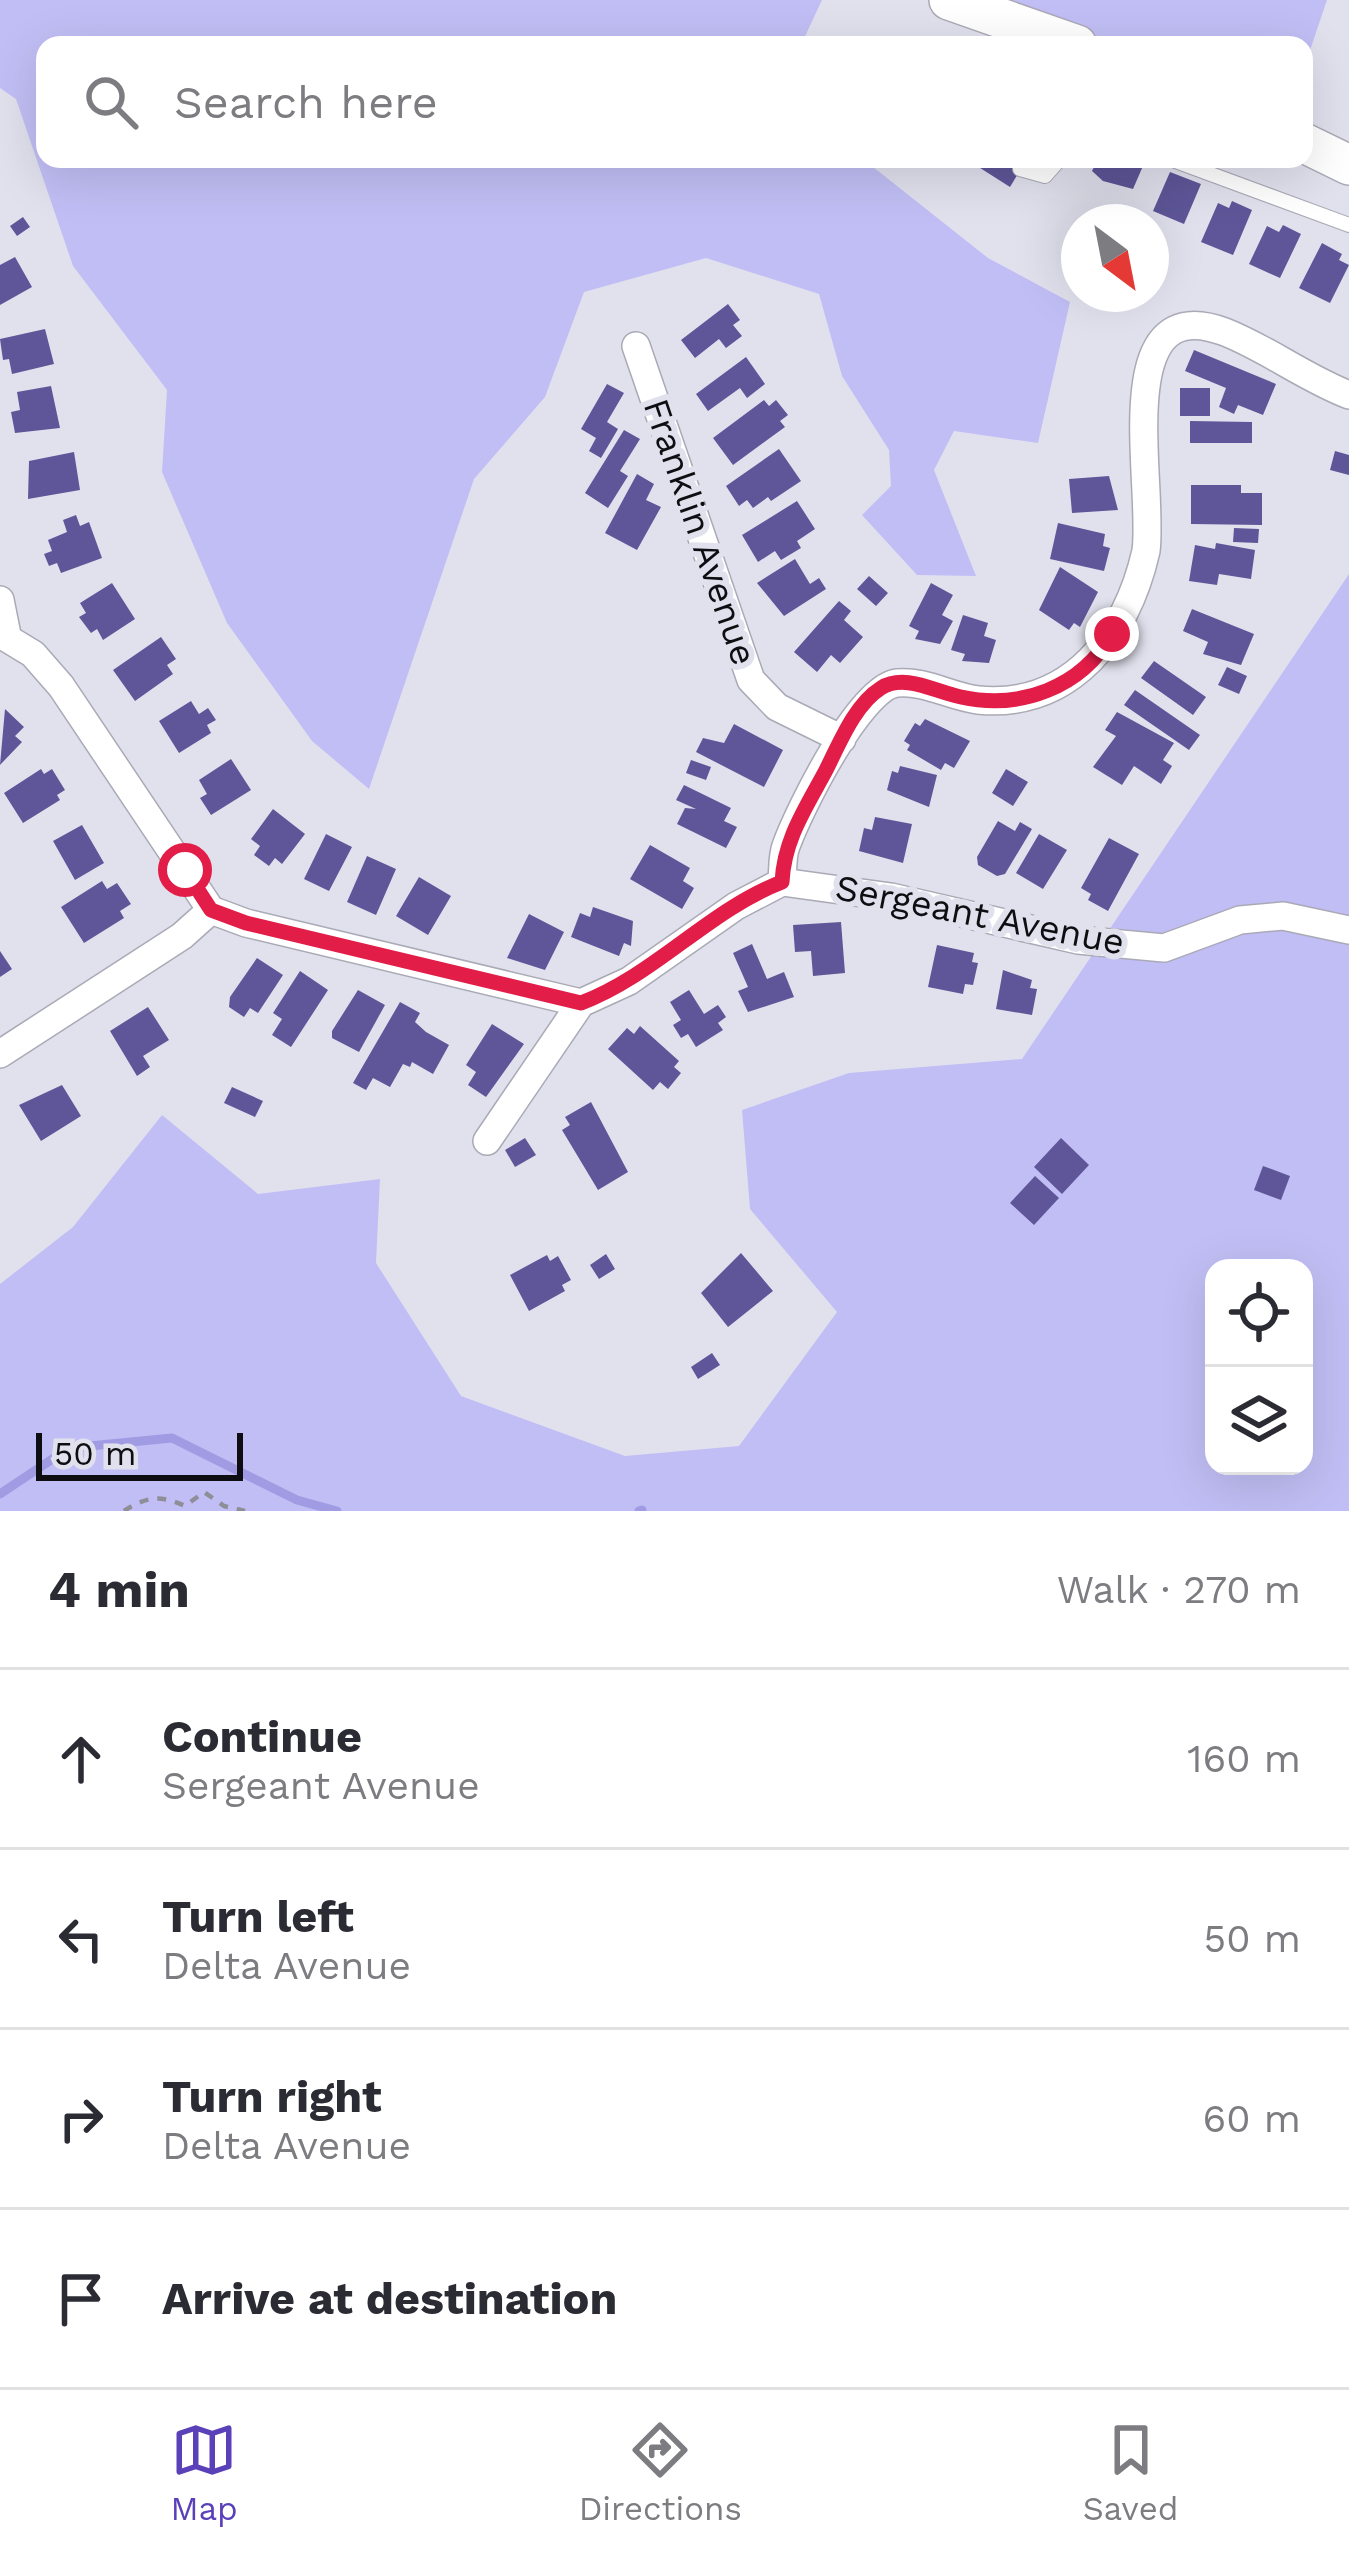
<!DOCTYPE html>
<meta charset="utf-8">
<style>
:root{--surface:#fff;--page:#f2f2f3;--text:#2b2b33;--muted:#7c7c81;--line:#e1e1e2;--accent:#5b41b9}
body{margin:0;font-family:"Work Sans",sans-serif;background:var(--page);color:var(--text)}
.controls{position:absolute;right:36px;bottom:36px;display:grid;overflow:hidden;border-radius:24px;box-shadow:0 12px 48px #0002}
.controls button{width:108px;height:108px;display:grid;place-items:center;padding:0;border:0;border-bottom:3px solid var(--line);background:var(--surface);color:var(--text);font:60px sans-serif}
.compass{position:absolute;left:1061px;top:204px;width:108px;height:108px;border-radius:50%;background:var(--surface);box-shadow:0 12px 48px #0002;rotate:148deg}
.scale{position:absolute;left:36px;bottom:30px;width:207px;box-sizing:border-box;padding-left:12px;border:6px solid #0e0e12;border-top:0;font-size:33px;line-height:42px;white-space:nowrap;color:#0e0e12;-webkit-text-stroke:9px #e1e1ee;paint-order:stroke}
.stop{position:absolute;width:36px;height:36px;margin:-27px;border:9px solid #e11d48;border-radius:50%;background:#fff}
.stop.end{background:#e11d48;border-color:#fff;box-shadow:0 3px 12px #0008}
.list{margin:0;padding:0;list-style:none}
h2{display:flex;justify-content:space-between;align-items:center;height:156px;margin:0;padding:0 48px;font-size:51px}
h2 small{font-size:39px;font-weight:400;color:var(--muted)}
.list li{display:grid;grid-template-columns:78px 1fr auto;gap:36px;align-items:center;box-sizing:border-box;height:180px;padding:0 48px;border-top:3px solid var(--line)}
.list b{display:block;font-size:45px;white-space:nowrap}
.list p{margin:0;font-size:39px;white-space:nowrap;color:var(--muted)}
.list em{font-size:39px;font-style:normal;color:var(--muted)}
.icon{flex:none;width:66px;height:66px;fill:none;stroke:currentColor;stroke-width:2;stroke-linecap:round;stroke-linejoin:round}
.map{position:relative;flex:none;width:1349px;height:1511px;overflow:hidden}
.search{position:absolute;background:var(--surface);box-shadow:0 12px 48px #0002;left:36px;right:36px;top:36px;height:132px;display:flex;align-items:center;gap:30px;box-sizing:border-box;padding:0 42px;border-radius:24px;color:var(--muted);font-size:45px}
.sheet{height:876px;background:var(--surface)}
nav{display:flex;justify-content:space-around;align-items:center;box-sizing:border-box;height:168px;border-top:3px solid var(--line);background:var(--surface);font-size:33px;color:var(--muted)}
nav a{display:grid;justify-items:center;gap:6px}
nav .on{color:var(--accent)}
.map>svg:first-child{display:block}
.green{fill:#c1bef5;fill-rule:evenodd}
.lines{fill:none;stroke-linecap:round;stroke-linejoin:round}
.stream{stroke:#a09be3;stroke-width:9}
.building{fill:#5e5698}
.lane-casing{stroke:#aaa9b6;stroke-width:16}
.street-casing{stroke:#aaa9b6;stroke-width:30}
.secondary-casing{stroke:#aaa9b6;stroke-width:42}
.path{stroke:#8e8e98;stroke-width:4.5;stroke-dasharray:9 9;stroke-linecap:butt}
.lane{stroke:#fff;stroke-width:14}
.street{stroke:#fff;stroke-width:27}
.secondary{stroke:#fff;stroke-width:39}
.route{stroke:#e11d48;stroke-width:15}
.labels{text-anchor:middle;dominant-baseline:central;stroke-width:12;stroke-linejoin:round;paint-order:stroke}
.street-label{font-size:36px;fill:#0e0e12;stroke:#e1e1ee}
</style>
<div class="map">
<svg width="1349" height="1511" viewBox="0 0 1349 1511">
<rect width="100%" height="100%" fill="#e1e1ee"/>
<path class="green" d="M0,0H822L801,45H45V159H863L988,258L1070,302L1038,443L954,431L934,470L976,576L917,575L862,515L891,486L889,450L842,376L819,294L706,258L584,292L545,397L474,479L369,789L312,741L227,623L162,472L167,390L73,266L16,99L0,88Z
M999,0H1327L1304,68V45H1121Z
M1349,574V1511H0V1284L73,1227L162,1115L258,1194L380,1179L376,1263L461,1396L625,1456L739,1446L837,1312L750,1209L742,1110L849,1073L1022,1059ZM1214,1268H1304V1466H1214Z"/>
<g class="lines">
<path class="stream" d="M0,1494L69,1448L172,1438L297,1500L337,1511
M639,1511L642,1510"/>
</g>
<path class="building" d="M966,159H1027L1010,187Z
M1075,159H1146L1133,189L1103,181L1092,171L1094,167Z
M1170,172L1201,184L1184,224L1153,211Z
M1232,201L1252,210L1233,255L1201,242L1218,203L1229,208Z
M23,217L30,227L17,236L10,226Z
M1283,225L1301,234L1280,278L1249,264L1267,226L1279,232Z
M1322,243L1342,254L1339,260L1349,265L1330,303L1299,288Z
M15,257L32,287L0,305V265Z
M728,304L740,320L733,325L742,336L726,348L719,339L695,358L681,340Z
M45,329L54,364L12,374L9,359L3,360L0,339Z
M1194,350L1276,384L1263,415L1238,405L1234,414L1219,407L1226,388L1185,371Z
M746,357L765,384L747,398L740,388L708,411L696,394Z
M607,384L624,393L607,422L618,429L601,458L589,451L596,438L581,429Z
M51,386L60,428L15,433L11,412L20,410L17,392Z
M1180,388H1210V416H1180Z
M764,400L769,406L776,400L788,415L780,421L785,427L733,465L713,438Z
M1190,421L1252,422V443H1190Z
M624,430L640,439L620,471L628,476L608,508L585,493Z
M779,449L801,481L771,501L768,497L753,508L747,500L739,506L726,486Z
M1335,451L1349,455V475L1330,470Z
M74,452L80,490L28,499L29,461Z
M637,474L654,484L646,500L661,507L637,550L605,533Z
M1109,476L1118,510L1072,513L1069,479Z
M1191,485H1241V493H1262V525L1191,524Z
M797,501L815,529L797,541L801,548L781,560L775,551L758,562L742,535Z
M76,515L80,526L89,522L102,558L61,573L57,563L49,566L44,554L52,551L48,540L67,532L63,520Z
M1058,523L1105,534L1103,546L1110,548L1104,571L1050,559Z
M1234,528L1259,529L1258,543L1233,542Z
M1216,543L1255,550L1251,579L1219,574L1217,585L1189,581L1195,545L1215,549Z
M795,559L810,584L819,578L826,589L784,616L757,583Z
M1060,567L1098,592L1080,627L1074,623L1069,630L1039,610Z
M869,576L888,593L876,606L857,589Z
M112,583L135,619L103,640L97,629L91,633L79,617L86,613L80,603Z
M931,583L953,595L942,615L953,621L940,644L915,639L919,631L909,626Z
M839,601L851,611L844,620L863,637L840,663L831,655L817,672L794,652Z
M1192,609L1254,634L1241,665L1203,654L1208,642L1183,631Z
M963,615L988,623L984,636L996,640L989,663L962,661L965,654L951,650Z
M161,637L176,659L167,665L173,674L135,701L113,670Z
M1154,661L1206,697L1193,715L1141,678Z
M1227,667L1247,676L1239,694L1218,685Z
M1135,690L1200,735L1189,750L1124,705Z
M191,701L199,714L208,708L216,720L207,725L211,733L179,753L159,721Z
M5,709L24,727L15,736L22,742L0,765Z
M1117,712L1174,743L1163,760L1172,766L1161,784L1134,766L1122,785L1093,767L1116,736L1105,730Z
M925,719L970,741L954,768L945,763L941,770L907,750L910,745L904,741L915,723L920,726Z
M734,724L783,750L764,787L696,752L703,738L724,743Z
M231,759L251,790L211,815L200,798L207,794L199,780Z
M691,760L711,767L706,780L686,773Z
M900,766L937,775L929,807L887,790L892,771L898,773Z
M41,769L44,774L52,769L65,790L57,795L60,800L23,823L4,793Z
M1006,769L1028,782L1013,806L992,793Z
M684,785L731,808L724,821L737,827L726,848L677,824L685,808L696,809L676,800Z
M273,809L305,834L282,864L275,858L269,866L254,855L260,846L251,839Z
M875,817L912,824L903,863L859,851L864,828L872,830Z
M998,821L1015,831L1020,822L1032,829L1005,874L997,876L978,865L977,857Z
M82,825L104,863L75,880L53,841Z
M326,834L352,847L329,891L304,879Z
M1039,834L1067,850L1043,889L1016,873Z
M1109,838L1139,854L1108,911L1088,900L1091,894L1081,888Z
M650,845L690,868L683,881L694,888L682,909L630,879Z
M367,856L396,869L376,915L347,902Z
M419,877L451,896L428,935L396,916Z
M102,881L107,889L117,883L131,904L120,911L124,918L84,943L61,907Z
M593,907L633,921L631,946L624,943L619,956L571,937L580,913L590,917Z
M529,914L564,932L545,970L507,958Z
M841,922L845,973L813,976L811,951L795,952L793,925Z
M752,944L767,979L784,972L794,997L748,1012L738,991L748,987L733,953Z
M937,945L974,953L972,962L978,963L973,985L965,984L963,994L928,987Z
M0,951L12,969L0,977Z
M257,958L283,975L258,1013L250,1008L244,1017L229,1007L230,997Z
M1003,970L1032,980L1030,988L1037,989L1032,1015L996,1009Z
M300,971L328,990L291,1047L272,1035L282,1019L273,1013Z
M358,990L385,1005L359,1052L332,1038V1031Z
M689,990L704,1014L718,1005L726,1017L718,1023L723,1030L696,1047L688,1034L681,1038L673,1025L681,1020L670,1002Z
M400,1002L420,1013L415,1022L426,1032L449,1045L433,1074L412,1062L410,1067L403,1064L390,1087L373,1078L366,1090L353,1083Z
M148,1007L169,1040L143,1056L150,1067L137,1076L110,1031Z
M492,1024L524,1044L486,1097L468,1085L476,1072L466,1065Z
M640,1026L679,1061L674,1067L681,1073L668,1089L660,1082L653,1090L608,1049L627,1028L634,1034Z
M62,1085L81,1116L41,1141L19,1105Z
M232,1087L263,1101L255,1117L224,1103Z
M591,1102L628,1172L598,1190L562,1130L570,1125L565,1117Z
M525,1138L536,1155L515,1167L505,1150Z
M1061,1138L1089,1165L1062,1194L1034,1167Z
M1263,1166L1290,1176L1281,1200L1254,1190Z
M1035,1176L1059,1198L1034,1225L1010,1203Z
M741,1253L773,1291L728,1327L701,1293Z
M606,1254L615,1269L599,1279L590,1265Z
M547,1255L550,1261L558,1256L571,1280L562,1285L565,1291L529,1311L510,1275Z
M712,1353L720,1365L698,1379L691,1367Z"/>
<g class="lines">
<defs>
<path id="lane" d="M1170,159L1349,225
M1020,169L1045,176L1060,159"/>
<path id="street" d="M636,346L751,680L777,707L842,739
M0,600L7,635
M0,634L33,654L61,686L211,910L246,923L581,1003L629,981L736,906L782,882L891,897L1078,940L1164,948L1240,920L1283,916L1349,930
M782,882C783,870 782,856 786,846C799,810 860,687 897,683C924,680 952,697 978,700C1072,709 1127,634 1146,551C1155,485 1107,287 1225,332C1268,349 1305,378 1349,395
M0,1054L182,936L211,910
M487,1141L581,1003"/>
<path id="secondary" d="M949,0L1077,45
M1304,143L1349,165"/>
</defs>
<use href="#lane" class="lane-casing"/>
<use href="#street" class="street-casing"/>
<use href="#secondary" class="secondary-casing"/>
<path class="path" d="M124,1511C147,1496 161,1495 185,1506L204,1492L224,1506L245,1511"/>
<use href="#lane" class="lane"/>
<use href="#street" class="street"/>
<use href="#secondary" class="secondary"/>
</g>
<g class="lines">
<path class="route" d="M185,870L211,910L246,923L581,1003C655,975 709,910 782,882C784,840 805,809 825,772C839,745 854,705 881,688C905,673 935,692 961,697C1020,710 1081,688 1112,634"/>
</g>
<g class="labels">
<g class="street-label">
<text transform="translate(700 532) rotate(71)">Franklin Avenue</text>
<text transform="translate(980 915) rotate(11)">Sergeant Avenue</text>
</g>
</g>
</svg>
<div class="controls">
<button><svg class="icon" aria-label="locate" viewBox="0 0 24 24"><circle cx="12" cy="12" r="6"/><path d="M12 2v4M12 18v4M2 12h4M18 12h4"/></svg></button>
<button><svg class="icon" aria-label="layers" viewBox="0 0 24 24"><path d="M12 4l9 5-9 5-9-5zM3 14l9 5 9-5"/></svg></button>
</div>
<svg class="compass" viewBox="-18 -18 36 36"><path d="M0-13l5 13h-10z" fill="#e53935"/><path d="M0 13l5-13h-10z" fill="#7c7c81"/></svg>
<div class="scale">50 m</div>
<div class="stop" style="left:185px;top:870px"></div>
<div class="stop end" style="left:1112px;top:634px"></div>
<div class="search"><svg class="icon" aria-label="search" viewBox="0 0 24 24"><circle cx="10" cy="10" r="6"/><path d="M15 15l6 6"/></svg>Search here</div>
</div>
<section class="sheet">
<h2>4 min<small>Walk · 270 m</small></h2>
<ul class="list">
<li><svg class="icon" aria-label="ahead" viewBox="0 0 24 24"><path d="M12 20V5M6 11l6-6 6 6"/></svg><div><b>Continue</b><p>Sergeant Avenue</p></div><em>160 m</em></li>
<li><svg class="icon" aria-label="left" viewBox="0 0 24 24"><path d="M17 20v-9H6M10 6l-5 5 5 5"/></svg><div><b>Turn left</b><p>Delta Avenue</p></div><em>50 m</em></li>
<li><svg class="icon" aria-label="right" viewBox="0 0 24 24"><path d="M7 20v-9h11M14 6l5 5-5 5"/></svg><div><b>Turn right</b><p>Delta Avenue</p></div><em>60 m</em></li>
<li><svg class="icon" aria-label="arrive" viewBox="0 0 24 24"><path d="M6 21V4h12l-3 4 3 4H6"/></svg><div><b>Arrive at destination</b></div></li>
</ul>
</section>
<nav>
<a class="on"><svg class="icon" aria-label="map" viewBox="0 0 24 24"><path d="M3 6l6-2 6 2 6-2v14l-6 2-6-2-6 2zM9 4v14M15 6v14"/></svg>Map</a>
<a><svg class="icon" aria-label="directions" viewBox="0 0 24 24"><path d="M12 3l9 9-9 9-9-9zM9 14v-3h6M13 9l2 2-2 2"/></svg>Directions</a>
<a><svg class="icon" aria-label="saved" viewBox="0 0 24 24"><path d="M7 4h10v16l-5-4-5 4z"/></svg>Saved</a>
</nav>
